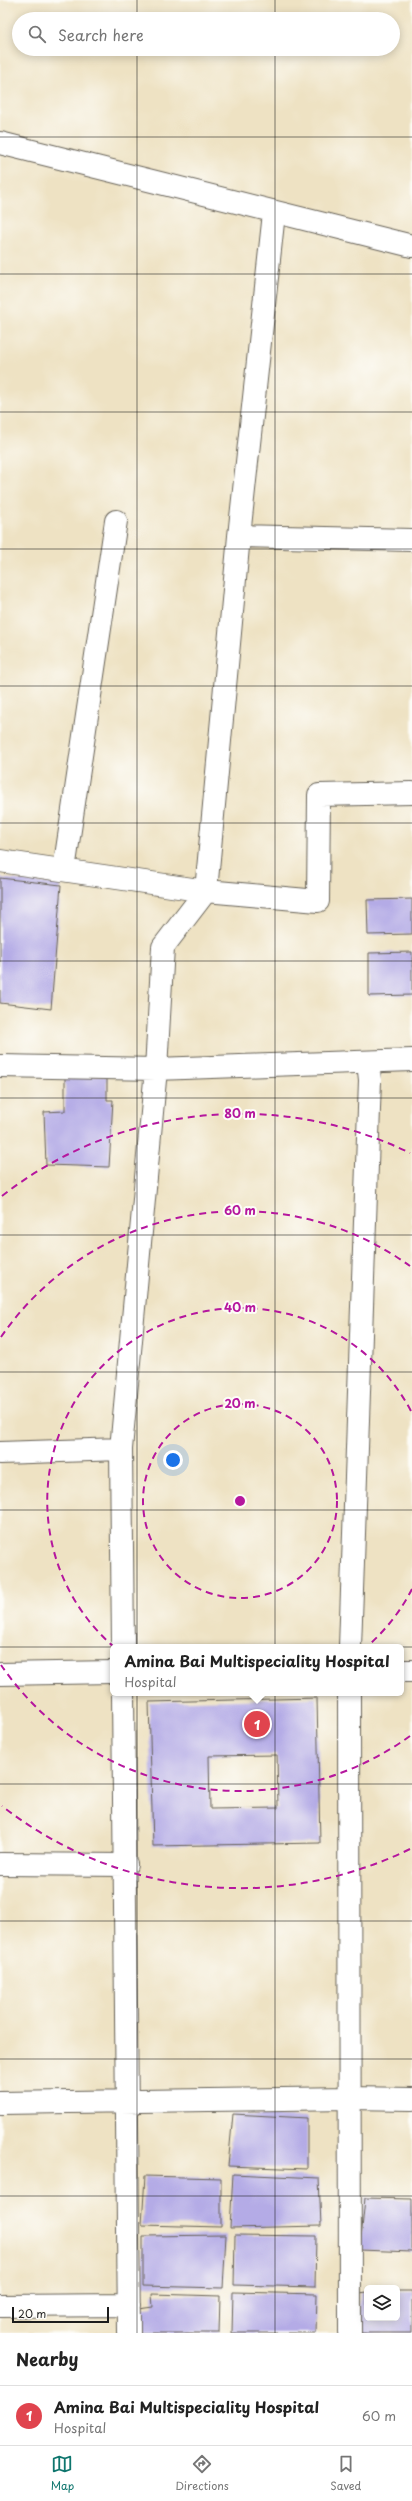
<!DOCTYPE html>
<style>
:root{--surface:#fff;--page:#f2f2f2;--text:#222;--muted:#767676;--line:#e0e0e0;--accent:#0f766e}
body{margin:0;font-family:"Playpen Sans",sans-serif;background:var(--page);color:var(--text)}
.controls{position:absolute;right:12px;bottom:12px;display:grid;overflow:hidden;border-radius:6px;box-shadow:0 2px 10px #0003}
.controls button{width:36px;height:36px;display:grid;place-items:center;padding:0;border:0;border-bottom:1px solid var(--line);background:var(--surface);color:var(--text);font:20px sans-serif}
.scale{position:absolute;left:12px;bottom:10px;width:97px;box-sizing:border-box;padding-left:4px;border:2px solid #1c1c1c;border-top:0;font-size:11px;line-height:14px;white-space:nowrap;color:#1c1c1c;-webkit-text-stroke:3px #fdfcf7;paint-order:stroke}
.you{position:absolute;left:173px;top:1460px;width:14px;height:14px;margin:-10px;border:3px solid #fff;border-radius:50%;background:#1a73e8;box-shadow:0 0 0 6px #1a73e833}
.badge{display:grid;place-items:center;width:26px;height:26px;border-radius:50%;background:var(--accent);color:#fff;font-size:13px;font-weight:700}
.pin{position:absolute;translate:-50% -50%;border:2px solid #fff;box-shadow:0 1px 4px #0006}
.popup{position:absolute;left:110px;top:1644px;width:294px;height:52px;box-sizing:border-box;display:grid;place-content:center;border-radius:6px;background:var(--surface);filter:drop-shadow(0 1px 3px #0005);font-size:13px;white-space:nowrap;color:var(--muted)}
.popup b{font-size:15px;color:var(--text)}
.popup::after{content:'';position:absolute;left:50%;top:100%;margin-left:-8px;border:8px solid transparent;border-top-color:var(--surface)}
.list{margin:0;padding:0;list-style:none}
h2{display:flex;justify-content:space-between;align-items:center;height:52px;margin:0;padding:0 16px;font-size:17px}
h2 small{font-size:13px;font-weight:400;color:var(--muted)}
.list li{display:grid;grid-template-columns:26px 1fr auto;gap:12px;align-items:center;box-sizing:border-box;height:60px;padding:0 16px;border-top:1px solid var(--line)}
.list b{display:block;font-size:15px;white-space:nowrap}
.list p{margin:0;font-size:13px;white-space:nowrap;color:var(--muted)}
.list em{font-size:13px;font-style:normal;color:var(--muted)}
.icon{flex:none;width:22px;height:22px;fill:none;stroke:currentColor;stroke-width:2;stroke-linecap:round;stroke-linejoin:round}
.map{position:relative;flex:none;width:412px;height:2333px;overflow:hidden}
.search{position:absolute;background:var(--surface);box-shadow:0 2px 10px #0003;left:12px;right:12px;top:12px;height:44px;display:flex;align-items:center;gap:10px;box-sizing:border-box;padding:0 14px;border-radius:22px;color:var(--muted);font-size:15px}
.sheet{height:112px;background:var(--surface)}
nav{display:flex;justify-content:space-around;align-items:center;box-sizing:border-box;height:56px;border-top:1px solid var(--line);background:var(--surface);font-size:11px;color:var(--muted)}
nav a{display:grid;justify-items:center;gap:2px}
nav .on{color:var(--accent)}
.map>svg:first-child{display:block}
.building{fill:#b4abe6;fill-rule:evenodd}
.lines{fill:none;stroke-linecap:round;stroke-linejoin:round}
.minor-casing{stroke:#666156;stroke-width:24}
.minor{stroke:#fff;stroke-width:22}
.grid{fill:none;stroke:#1c1c1c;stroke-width:1;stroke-opacity:0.55}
.ring{fill:none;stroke:#b5179e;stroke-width:2;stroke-dasharray:7 5}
.centre{fill:#b5179e;stroke:#fdfcf7;stroke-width:2}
.ring-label{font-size:12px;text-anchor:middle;font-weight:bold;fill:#b5179e;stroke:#fdfcf7;stroke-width:4;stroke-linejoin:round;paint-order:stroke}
</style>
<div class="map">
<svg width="412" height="2333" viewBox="0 0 412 2333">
<rect width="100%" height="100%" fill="#fdfcf7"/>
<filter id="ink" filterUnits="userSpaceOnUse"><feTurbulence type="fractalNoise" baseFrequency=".025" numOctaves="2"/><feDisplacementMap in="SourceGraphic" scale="8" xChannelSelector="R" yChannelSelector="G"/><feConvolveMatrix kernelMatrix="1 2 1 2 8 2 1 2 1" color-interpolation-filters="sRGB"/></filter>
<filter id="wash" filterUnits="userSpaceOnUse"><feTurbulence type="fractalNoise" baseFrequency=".012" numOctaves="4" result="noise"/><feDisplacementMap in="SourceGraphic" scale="16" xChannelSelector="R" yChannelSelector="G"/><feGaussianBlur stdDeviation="0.9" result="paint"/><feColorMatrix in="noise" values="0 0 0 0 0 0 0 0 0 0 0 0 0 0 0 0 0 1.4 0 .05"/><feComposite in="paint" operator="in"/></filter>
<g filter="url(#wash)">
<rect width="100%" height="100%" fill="#eee2c3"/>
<g id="blocks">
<path class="building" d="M0,878L61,885L51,1009L0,1003Z
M412,899V934L368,935L367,900Z
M412,952V995L369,996V953Z
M65,1076H107V1100H113L109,1167L46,1165L44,1112L65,1111Z
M317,1698L320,1843L153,1846L149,1702ZM277,1755L278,1808L210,1809L209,1756Z
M233,2114L307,2118V2169L228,2166Z
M233,2174L319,2178L321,2226L230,2228Z
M145,2176L221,2178V2227L142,2225Z
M365,2198L412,2199V2252L360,2250Z
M226,2235L223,2288L143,2286V2236Z
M235,2235L316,2236L315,2287L234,2285Z
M397,2291H412V2333H360V2293L367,2292V2318H397Z
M233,2292L317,2294L316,2333H232Z
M152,2294L220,2296L219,2333H137L138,2309L153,2307Z"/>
</g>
</g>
<g filter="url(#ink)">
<use href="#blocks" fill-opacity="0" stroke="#666156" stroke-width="1"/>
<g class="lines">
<defs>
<path id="minor" d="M0,143L412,246
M239,536L412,540
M0,861L206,891L318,901L319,795L412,793
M64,870L116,521
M0,1066L156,1069L412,1060
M0,1453L121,1449
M123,1647L121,1449L156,1069L163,947L206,891L239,536L274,213
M350,1647L370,1080L368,1062
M401,1671H412
M0,1674L113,1672
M123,1693L129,2333
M349,1693L350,2333
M0,1864L126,1865
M0,2103L349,2098L412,2099
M0,2306L129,2305"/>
</defs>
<use href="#minor" class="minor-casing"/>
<use href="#minor" class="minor"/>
</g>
</g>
<path class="grid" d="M137,0V19M275,0V19M137,49V2333M275,49V2333M0,137H412M0,274H412M0,412H412M0,549H412M0,686H412M0,823H412M0,961H412M0,1098H412M0,1235H412M0,1372H412M0,1510H412M0,1647H412M0,1784H412M0,1921H412M0,2059H412M0,2196H412"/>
<g class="ring">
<circle cx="240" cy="1501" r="97"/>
<path d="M412 1589A193 193 0 1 1 412 1413"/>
<path d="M410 1736A290 290 0 0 1 1 1665M1 1337A290 290 0 0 1 410 1266"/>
<path d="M410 1849A387 387 0 0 1 2 1806M2 1196A387 387 0 0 1 410 1153"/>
</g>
<circle cx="240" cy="1501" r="6" class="centre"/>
<g class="ring-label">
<text x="240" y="1118">80 m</text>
<text x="240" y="1215">60 m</text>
<text x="240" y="1312">40 m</text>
<text x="240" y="1408">20 m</text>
</g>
</svg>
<div class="controls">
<button><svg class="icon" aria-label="layers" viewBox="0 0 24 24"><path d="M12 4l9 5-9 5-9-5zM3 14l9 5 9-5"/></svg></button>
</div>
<div class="scale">20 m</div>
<div class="you"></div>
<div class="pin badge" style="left:257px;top:1724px;background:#e0444e">1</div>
<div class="popup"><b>Amina Bai Multispeciality Hospital</b>Hospital</div>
<div class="search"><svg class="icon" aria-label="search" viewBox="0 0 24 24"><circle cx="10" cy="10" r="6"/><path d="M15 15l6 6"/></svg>Search here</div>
</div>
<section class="sheet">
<h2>Nearby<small></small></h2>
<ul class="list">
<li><span class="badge" style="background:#e0444e">1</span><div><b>Amina Bai Multispeciality Hospital</b><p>Hospital</p></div><em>60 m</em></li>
</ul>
</section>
<nav>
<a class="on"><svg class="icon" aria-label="map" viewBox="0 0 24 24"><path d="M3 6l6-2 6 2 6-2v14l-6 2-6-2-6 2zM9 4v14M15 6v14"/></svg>Map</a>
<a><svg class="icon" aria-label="directions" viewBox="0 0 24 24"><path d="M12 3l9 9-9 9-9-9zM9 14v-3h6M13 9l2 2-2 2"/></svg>Directions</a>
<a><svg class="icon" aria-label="saved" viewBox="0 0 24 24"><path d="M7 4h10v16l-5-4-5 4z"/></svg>Saved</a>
</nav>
